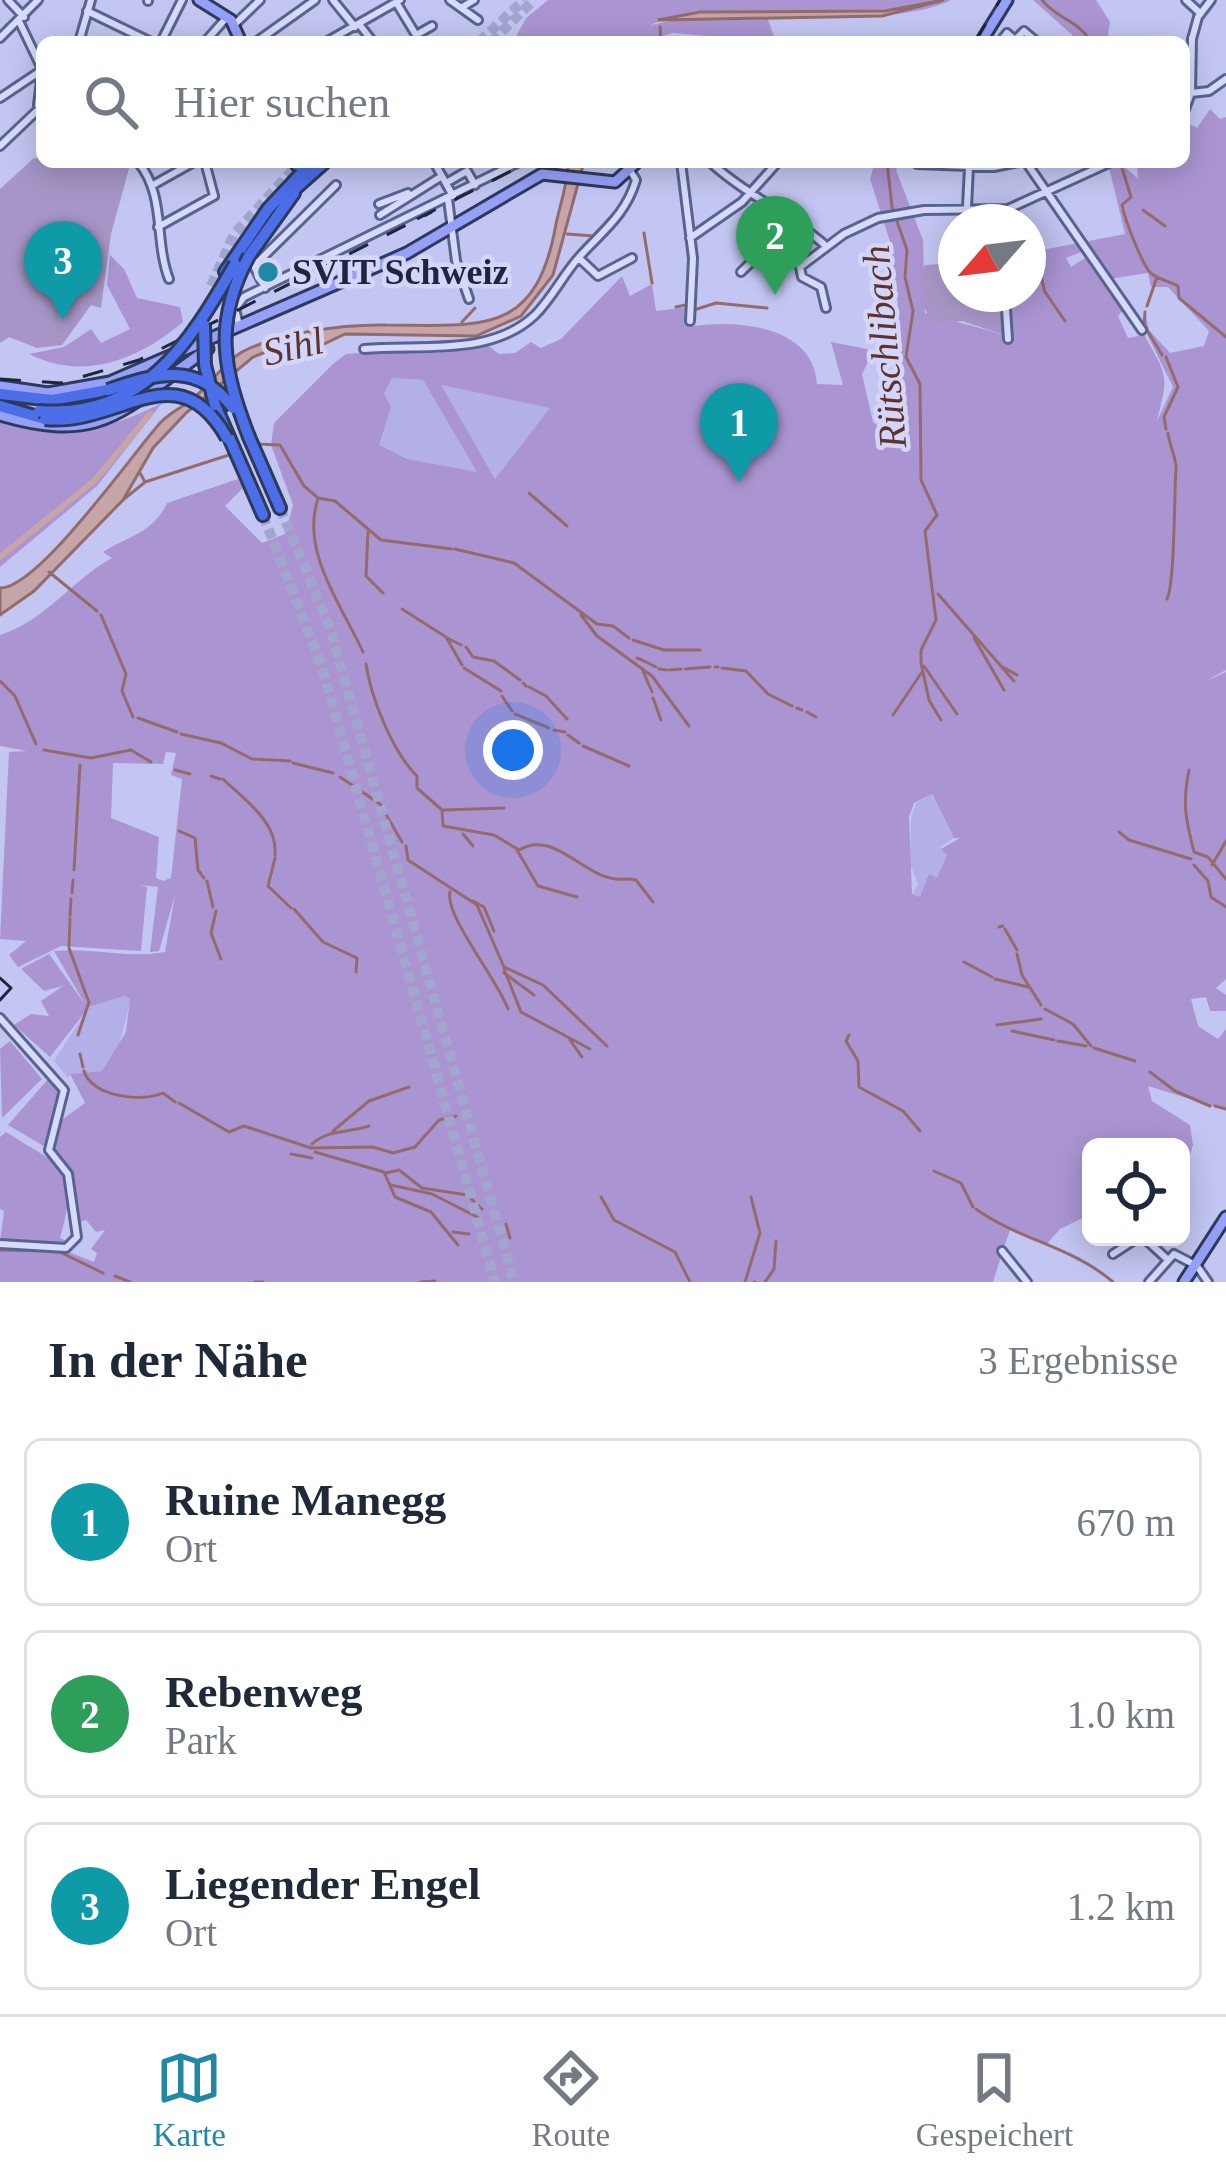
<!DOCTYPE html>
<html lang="de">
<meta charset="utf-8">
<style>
:root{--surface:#fff;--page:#f6f6f7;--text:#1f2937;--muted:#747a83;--line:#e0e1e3;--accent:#2287a3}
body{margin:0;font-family:"Times New Roman",serif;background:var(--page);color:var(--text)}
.controls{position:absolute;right:36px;bottom:36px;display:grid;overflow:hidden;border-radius:18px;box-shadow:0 6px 30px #0003}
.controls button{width:108px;height:108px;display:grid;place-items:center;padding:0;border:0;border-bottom:3px solid var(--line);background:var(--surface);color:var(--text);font:60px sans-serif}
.compass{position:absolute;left:938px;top:204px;width:108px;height:108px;border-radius:50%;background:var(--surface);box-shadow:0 6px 30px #0003;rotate:242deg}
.you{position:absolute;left:513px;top:750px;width:42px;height:42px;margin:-30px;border:9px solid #fff;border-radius:50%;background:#1a73e8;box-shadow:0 0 0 18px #1a73e833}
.badge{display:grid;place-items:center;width:78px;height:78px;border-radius:50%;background:var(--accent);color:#fff;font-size:39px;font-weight:700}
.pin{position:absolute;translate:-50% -99px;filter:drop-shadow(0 3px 6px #0008)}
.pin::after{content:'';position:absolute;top:63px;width:42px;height:36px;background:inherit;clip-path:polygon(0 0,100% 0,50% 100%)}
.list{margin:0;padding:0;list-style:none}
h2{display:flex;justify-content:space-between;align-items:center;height:156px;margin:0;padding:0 48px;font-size:51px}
h2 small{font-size:39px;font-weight:400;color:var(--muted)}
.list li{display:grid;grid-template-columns:78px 1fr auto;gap:36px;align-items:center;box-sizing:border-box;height:168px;margin:0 24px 24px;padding:0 24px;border:3px solid var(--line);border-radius:18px}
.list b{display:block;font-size:45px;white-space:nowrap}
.list p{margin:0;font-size:39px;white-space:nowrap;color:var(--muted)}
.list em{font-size:39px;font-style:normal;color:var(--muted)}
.icon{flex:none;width:66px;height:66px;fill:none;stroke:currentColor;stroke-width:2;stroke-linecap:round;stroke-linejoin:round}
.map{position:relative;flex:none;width:1226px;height:1282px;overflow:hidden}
.search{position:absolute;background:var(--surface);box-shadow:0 6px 30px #0003;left:36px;right:36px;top:36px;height:132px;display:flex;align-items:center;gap:30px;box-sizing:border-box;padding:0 42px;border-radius:18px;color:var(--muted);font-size:45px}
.sheet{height:732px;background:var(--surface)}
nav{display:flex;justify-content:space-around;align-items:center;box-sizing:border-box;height:168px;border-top:3px solid var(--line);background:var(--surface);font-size:33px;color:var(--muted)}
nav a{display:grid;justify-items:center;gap:6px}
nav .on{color:var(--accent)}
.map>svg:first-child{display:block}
.farmland{fill:#b3afe9}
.green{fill:#aa95d2;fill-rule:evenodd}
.cemetery{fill:#a695c6}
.water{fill:#c5a5a8;stroke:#946b6c;stroke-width:3}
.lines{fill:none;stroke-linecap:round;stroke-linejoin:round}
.stream{stroke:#946b6c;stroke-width:3}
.canal{stroke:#c5a5a8;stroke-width:6}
.highway-tunnel{stroke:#a2a6ce;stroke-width:10;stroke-dasharray:10 5;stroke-linecap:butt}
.minor-casing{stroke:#57658e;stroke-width:12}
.major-casing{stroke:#2c3b5c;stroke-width:15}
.highway-casing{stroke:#2c3b5c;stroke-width:16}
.minor{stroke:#d7dafc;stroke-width:6}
.major{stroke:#97a0f8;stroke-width:9}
.highway{stroke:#4c6ee9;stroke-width:10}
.tram{stroke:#1d263d;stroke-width:3}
.rail{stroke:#1d263d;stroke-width:3;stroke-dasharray:21 21;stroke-linecap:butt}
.highway-bridge-casing{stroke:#2c3b5c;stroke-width:16;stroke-linecap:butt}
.highway-bridge{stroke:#4c6ee9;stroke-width:10}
.poi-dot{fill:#2287a3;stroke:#d3d6f9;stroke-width:4.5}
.labels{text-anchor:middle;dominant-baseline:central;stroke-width:9;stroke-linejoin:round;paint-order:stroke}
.poi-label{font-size:36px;font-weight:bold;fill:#1d263d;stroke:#d3d6f9;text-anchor:start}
.water-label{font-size:39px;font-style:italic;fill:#5e332b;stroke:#d3d6f9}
</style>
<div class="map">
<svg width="1226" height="1282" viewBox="0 0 1226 1282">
<rect width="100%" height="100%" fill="#c3c6f2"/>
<path class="farmland" d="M392,378L423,380L478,473L407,459L378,445L391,408L384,394Z
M440,385L551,408L496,480Z
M931,794L954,838L940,847L947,855L941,873L937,878L930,875L921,898L913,894L918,884L910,864L911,819L916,803Z
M124,996L131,999L118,1049L102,1071L70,1074L69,1079L54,1061L89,1007Z"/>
<path class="green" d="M548,0H951C878,36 700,0 651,25L698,15L767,17L776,42L673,33L642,42H513L526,18Z
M1033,0H1096L1110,22L1108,35L1116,42H1080Z
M1210,109L1220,119L1226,117V670L1206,681L1226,672V979L1216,988L1226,995V1011H1210L1206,997L1191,999L1198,1026L1218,1039L1226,1029V1110L1148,1086L1152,1101L1190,1125L1193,1145L1181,1184V1147H1091V1214L1060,1229L1046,1245L1010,1230L1003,1251L999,1248L1002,1253L993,1282H0V1246L61,1249L94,1262L97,1253L91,1249L105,1230L96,1232L86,1220L77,1223L70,1172L52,1144L60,1121L85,1103L70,1074L102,1071L126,1032L130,999L124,996L89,1007L50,1057L14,1025L31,1014L49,1016L41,1001L63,986L44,991L21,969L49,954L85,1004L54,951C91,947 129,959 165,952L175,895L159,951L150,952L158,887L139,885L147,887L141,951L61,946L18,967L9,955L26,941L0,939L9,752L27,751L0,746V635C45,621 72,580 112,558L103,552C130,535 152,534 167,503L238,479L243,488L225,506L262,543L285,534L293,505L271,445L274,423L333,364L346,354L486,344L499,354L515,353L531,342L541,348L561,339L622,276L630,296L652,284L656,311L689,307L688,327C737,318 814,326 817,384L843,385L831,342L867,349L870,358L862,374L873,422L884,431L899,423L901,410L892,408L893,398L906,392L893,354L898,302L874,248L882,244L894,254L870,179L875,162H900L896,170L923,240L925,313L1005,335L1006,294H1028V269L1039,268L1037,251L1125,234L1109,167L1123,165L1138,179L1137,162H1184V121L1197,128ZM1089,249L1109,279L1148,273L1151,287H1168L1209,331L1204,346L1170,353L1149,330L1145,311L1142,324L1173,387L1157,421C1168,376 1169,378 1144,335L1128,338L1118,316L1126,307L1088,256L1071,267L1066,258ZM392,378L423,380L477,472L407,459L379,445L391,407L384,394ZM441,385L550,408L495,479ZM166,752L176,753L171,775L182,779L171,878L163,881L156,878L159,837L111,818L113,763L163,764ZM932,794L954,838H960L941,849L947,855L937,878L929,874L920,897L912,894L909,817L914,803Z
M110,255L124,269L137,298L180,307L183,322C139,359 85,382 29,354L64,347L91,329L101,343L130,329L107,285Z
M162,403L97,486L0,567V421C63,440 106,431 162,403Z
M10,1041L42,1079L2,1118L0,1049Z
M49,1078L61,1091L47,1148L8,1125Z
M6,1132C63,1169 81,1164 60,1238L66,1241L75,1232L66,1245L0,1242L4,1211L0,1209V1137Z"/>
<path class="cemetery" d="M34,158L130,165L111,234L101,308L91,305L62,345L37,348L9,337L0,343V189Z
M956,263V294H1004L1005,335L962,321L933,324C922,309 917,282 925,265Z"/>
<path class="water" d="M944,0L882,16L658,20L700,12L885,11Z
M568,162H584L553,275L521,316L476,336L345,334L324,344L273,349L253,357L186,413L153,448L123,500L34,591L0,615V588C38,589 132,454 161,422C170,413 180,408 190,401C209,387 223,363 242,352C275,334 341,324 386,325C480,325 536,338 556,224C560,204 568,184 568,162Z"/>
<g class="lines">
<path class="stream" d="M1042,0C1058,20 1077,19 1091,42
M660,27L661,42
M887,162L892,207L907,250L905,277L913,311L906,357L920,384L921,480L937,515L925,531L936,620L921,650V663L929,700L941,720
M1122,168L1131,197L1122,205C1124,217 1143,268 1152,274C1158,279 1171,282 1178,286L1179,298L1226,337
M1017,210L1025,222
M1143,210L1165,226
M1028,227L1045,292L1065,321
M644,233L652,283
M567,234L593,236L619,208
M1147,306L1157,277
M676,307L686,305
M694,310L716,303L767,308
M1145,312L1144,325L1162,355
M462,322L475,308
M1166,357L1178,387L1164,417L1166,429
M257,444L280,445L304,486L318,498L335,501L381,540L452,549
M140,473L145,482L232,454
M529,493L567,526
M124,499L144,483
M318,499C300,551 342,606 363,652
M368,532L366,576L383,593
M455,549L514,563L597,624L613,626L629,638
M49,572L97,611
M938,594L1014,681
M1167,599C1175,582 1174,496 1176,469C1177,459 1169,445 1168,433
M402,609L446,637L462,665
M101,615L126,674L122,691L133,717
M581,615L597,636L652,676L689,726
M447,638L461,645
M974,638L1004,690
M633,640L664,650H700
M466,647L473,657L494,661L520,680
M637,658L642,660
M644,661L656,667
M366,664C371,699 394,754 417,776V788L442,810L443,826L494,835L519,850C554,829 582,876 616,879C623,880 629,878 636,880L653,902
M924,666L957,714
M715,667H718
M1003,667L1017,675
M464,668L501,691
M722,668L746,671L768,694L792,706
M659,669L666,670
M685,669L710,667
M669,670L681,669
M643,671L652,692
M0,681L15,696L36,744
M523,683L526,686
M529,687L546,696L567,719
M502,696L512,711
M653,698L661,720
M797,708L802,710
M807,712L816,717
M515,714L549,728
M893,715L922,672
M138,718L177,732
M554,730L565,732
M181,734L221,743L252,759L290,761
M568,735L579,743
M583,746L629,766
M44,750L91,758L131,750L151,762
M293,763L333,773
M175,770L190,774
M1189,770C1182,804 1186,820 1194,852L1208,857L1226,879
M211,776L220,779
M340,777L380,804L402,842
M223,779C243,799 278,821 275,855
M444,810L504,808
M179,831L195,838L198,870L204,878
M1119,832L1129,840L1191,859
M463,834L473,846
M406,846L408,860L477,905L504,967L543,985L607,1046
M517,850L538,886L577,897
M275,858L268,886L291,908
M1194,865L1208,881L1211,897L1226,907
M1212,865L1226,841
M74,870L80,765
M207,881L213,907
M450,892C444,915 498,980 508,1009
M72,893L73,880
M473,901L484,907L494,931
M294,909L323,942L357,958L356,972
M216,911L211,933L221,959
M70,916L71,899
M999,927L1003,926
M1005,929L1017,950
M69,946L70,919
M69,948L88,1000
M1017,954L1022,975L1041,1005
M964,962L992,977
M504,969L521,1012L590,1049
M504,973L534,995
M995,979L1028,987
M1045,1009L1073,1024L1091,1046
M997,1025L1041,1019
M1012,1031L1054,1040
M78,1035L89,1002
M849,1035L846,1041L858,1061L859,1087L903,1111L920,1131
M570,1040L582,1057
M1058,1041L1086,1046
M1094,1048L1135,1061
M80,1054L83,1067
M84,1071C91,1096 141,1103 163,1093L175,1102
M1150,1072L1175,1091L1210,1106
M179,1103L229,1132L244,1126L311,1148L373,1147L393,1153L415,1147L439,1120L456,1116
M1215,1106L1226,1109
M333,1131L369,1101L409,1087
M312,1144C329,1129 348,1133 369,1126
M315,1152L384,1172L395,1197L431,1212L458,1245
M291,1154L312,1158
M934,1171L961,1183L973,1207
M386,1173L399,1170L422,1188L467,1195L482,1209
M391,1185L432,1194L481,1219
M601,1197L614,1220L675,1252L690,1282
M976,1209C1019,1240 1073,1247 1113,1282
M506,1224L510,1238
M453,1232L469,1234
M0,1250L58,1251L103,1273
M115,1276L130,1282
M255,1282H263
M421,1282L435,1281
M745,1282L760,1233L751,1197
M754,1282H755
M765,1282L774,1269L776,1241"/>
<path class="canal" d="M0,557L94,481L150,414"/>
<path class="highway-tunnel" d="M479,42L524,0
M491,42L534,0
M211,286L234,234L297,165
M280,508L330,628L514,1282
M263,515L322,667L495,1282"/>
<defs>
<path id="minor" d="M8,0L24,17
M333,0L355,27
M450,0L478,20
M1186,0L1200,13
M148,1V0
M396,2L416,35L432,26
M461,8L474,0
M87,11L151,42
M19,21L42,69
M359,24L373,42
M234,25L260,0
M0,38L38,0
M1192,39L1198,17L1211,0
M79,42L91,0
M161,42L182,0
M205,42L227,17
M256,42L315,0
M326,42L400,0
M1000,42L1007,33L1015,40L1024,31L1037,42
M42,72L38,105L42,112
M1191,93L1209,91L1226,79
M0,98L42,70
M1184,112L1191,93L1192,38
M0,146L42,106
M138,162C166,195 154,240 169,279
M434,162L453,196
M681,162L693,258L690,321
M710,162C746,195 789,213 826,246
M1026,162L1142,330
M917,164L994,167L1019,162
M446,183L467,171L475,185
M153,185L194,162
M448,199L456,261L469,299
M379,204L408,193
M967,207L969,167
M380,215L442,176
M158,227L214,196L205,162
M690,238L742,202L778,162
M579,258L598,276L632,258
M741,272L795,220
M265,288L254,266L336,185
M1005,294L1008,339
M826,308L821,287L802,277L800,267L844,234L878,218L924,210L1008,209L1111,162
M239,325L235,309L244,297L519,162
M364,349C420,344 491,357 535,315C553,297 564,273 581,255C604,230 626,214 636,180L631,172
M0,1018L64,1090L49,1150L68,1174L77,1237L66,1248L0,1244
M1143,1237L1167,1259
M1002,1251L1027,1282
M1113,1254L1139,1237
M1149,1282L1174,1254L1197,1266L1208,1282"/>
<path id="major" d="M199,0L231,20L241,42
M981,42L1007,0
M0,386L48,393L110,382L407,253L542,174L615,182L637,162
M0,415C109,447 126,404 208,349
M1184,1282L1226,1217"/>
<path id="highway" d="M297,165L300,162
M287,196L325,162
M249,256L294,193
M225,272L268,209L312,162
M0,394L52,400L108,390
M215,405L263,515
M0,406L45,419
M249,437L280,508"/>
</defs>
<use href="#minor" class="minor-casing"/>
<use href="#major" class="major-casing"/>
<use href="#highway" class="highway-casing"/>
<use href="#minor" class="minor"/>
<use href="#major" class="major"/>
<use href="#highway" class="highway"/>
<path class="tram" d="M0,978L11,988L0,1000"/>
<path class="rail" d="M975,42L1000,0
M417,219L529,162
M0,379L61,383L139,360L432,212"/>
<defs>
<path id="highway-bridge" d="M249,256C213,322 223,370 249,437
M204,325L205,365L215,405
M108,390C156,373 198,361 233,408
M39,411C143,419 189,344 235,264
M45,419C119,427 177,349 227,438"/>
</defs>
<use href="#highway-bridge" class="highway-bridge-casing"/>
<use href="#highway-bridge" class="highway-bridge"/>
</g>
<circle class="poi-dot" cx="268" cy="272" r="12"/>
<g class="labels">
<g class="poi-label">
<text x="292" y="272">SVIT Schweiz</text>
</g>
<g class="water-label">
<text transform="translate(293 346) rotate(-13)">Sihl</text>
<text transform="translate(884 347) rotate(-95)">Rütschlibach</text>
</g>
</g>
</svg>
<div class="controls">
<button><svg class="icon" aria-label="locate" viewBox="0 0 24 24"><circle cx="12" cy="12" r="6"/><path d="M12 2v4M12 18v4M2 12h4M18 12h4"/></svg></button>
</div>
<svg class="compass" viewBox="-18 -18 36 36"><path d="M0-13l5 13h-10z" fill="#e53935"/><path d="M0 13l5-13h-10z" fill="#747a83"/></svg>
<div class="you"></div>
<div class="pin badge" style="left:739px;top:482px;background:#0f9aa8">1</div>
<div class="pin badge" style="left:775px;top:295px;background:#2e9e5b">2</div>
<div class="pin badge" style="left:63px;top:320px;background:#0f9aa8">3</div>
<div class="search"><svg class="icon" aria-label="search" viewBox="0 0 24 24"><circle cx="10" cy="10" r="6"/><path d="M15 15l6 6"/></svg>Hier suchen</div>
</div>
<section class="sheet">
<h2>In der Nähe<small>3 Ergebnisse</small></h2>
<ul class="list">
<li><span class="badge" style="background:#0f9aa8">1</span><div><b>Ruine Manegg</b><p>Ort</p></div><em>670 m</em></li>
<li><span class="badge" style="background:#2e9e5b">2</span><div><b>Rebenweg</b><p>Park</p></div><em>1.0 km</em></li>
<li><span class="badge" style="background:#0f9aa8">3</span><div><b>Liegender Engel</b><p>Ort</p></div><em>1.2 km</em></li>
</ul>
</section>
<nav>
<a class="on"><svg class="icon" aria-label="map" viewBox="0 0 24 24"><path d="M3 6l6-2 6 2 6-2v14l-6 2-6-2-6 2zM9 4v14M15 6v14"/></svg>Karte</a>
<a><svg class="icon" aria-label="directions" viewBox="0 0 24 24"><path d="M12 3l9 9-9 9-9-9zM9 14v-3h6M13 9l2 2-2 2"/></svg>Route</a>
<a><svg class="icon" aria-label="saved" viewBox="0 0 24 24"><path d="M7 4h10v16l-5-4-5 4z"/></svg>Gespeichert</a>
</nav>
